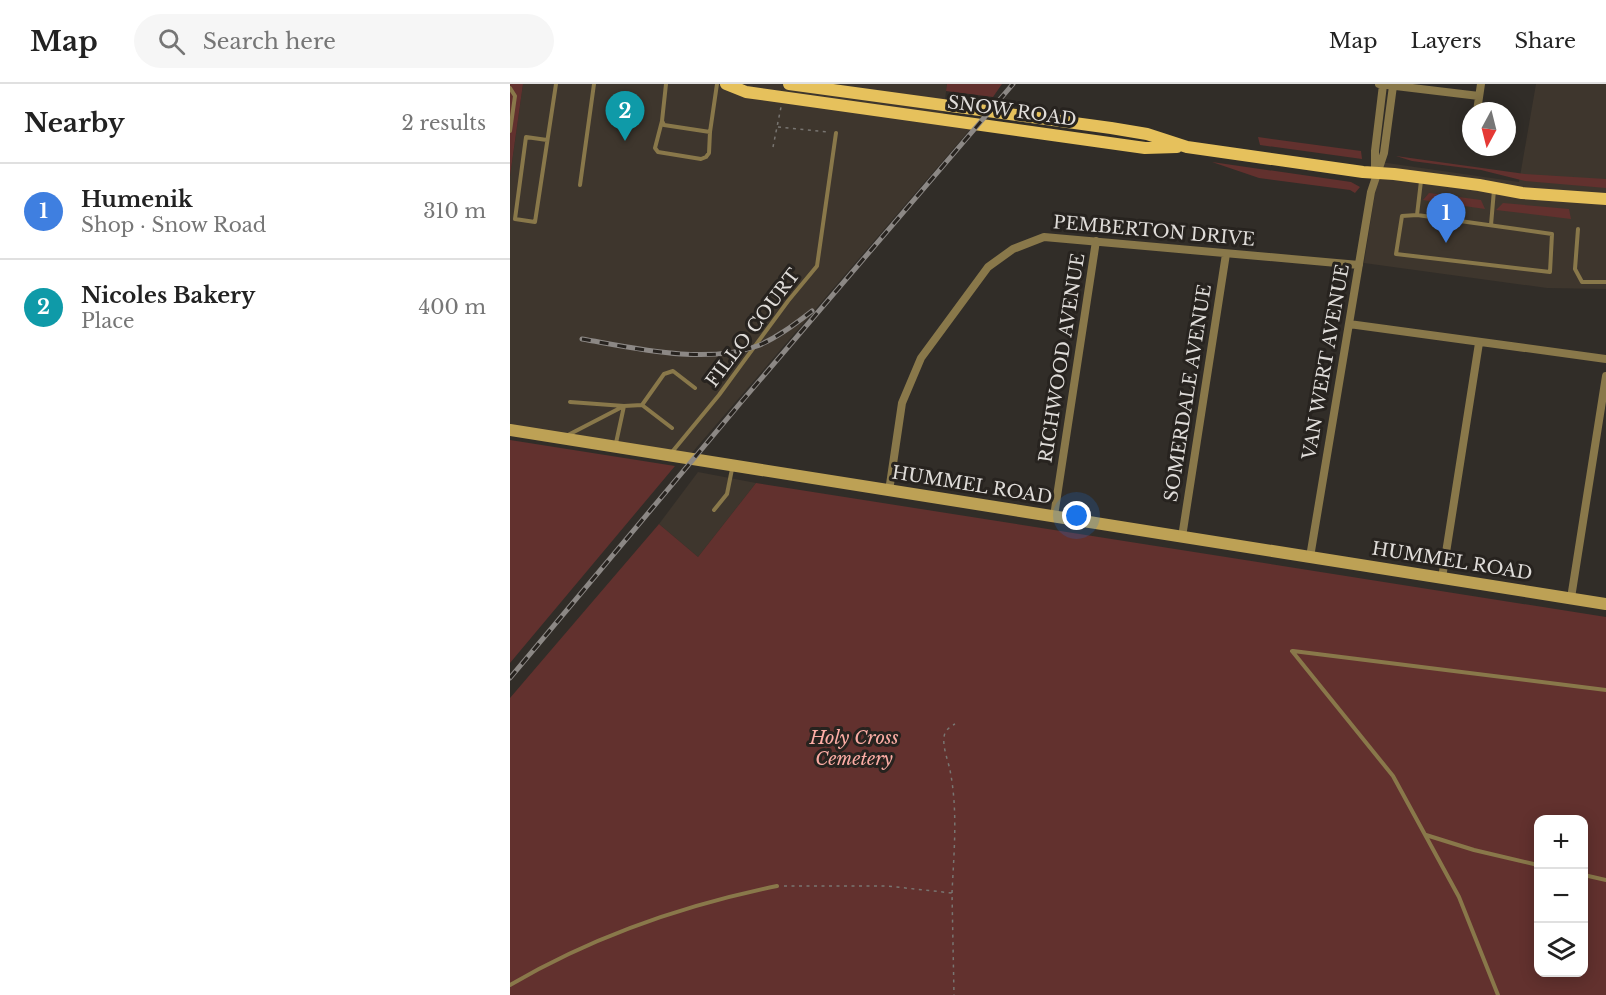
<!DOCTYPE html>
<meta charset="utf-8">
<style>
:root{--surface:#fff;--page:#f6f6f6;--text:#222;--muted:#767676;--line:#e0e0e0;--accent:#7c5284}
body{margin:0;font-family:"Libre Baskerville",serif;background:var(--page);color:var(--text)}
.controls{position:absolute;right:18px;bottom:18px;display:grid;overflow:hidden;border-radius:12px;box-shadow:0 3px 15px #0003}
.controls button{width:54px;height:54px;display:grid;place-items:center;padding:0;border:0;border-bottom:2px solid var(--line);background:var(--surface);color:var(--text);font:30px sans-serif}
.compass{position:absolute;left:952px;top:18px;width:54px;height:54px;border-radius:50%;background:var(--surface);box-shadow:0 3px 15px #0003;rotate:187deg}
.you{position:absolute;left:567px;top:432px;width:21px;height:21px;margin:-15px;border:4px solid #fff;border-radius:50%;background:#1a73e8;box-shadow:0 0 0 9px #1a73e833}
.badge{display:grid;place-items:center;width:39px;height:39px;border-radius:50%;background:var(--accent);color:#fff;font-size:20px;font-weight:700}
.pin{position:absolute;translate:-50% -50px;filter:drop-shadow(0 2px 3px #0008)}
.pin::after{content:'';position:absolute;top:32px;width:21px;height:18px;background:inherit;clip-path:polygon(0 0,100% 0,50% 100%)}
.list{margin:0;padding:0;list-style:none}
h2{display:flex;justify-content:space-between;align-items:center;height:78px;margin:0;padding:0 24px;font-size:26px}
h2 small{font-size:20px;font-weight:400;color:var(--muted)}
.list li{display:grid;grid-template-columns:39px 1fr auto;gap:18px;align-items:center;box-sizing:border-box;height:96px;padding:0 24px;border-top:2px solid var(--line)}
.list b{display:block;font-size:22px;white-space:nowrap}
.list p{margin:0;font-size:20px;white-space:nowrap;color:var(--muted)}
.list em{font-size:20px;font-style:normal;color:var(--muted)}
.icon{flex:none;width:33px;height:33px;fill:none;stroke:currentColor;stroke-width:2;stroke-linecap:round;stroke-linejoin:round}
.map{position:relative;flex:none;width:1096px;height:911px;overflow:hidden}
header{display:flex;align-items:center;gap:36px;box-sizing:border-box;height:84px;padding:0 30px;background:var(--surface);border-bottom:2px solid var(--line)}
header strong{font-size:28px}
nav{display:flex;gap:33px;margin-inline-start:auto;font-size:21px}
.search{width:420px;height:54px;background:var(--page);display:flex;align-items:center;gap:15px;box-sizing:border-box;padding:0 21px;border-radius:33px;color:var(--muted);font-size:22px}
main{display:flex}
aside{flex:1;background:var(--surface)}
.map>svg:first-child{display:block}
.built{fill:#3e362d}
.green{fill:#62312e;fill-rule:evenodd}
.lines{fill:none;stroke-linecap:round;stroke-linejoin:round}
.path{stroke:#787571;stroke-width:1.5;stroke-dasharray:3 4.5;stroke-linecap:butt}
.lane{stroke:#89784a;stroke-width:4}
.street{stroke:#89784a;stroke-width:8}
.secondary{stroke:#bda155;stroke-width:12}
.primary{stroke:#e6c15c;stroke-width:12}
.rail-casing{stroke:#8c8885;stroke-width:5}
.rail{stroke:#27231f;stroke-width:3;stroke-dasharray:9;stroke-linecap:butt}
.labels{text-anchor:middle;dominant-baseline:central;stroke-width:6;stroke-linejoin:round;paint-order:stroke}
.street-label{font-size:18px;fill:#dfdcd9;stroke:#27231f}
.park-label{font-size:18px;font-style:italic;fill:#fcada5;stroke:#27231f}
</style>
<header>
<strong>Map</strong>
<div class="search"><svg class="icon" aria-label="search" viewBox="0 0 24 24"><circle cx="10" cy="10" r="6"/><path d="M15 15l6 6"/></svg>Search here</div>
<nav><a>Map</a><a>Layers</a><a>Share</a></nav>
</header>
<main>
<aside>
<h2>Nearby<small>2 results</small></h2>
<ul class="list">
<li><span class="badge" style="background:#3f7fe0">1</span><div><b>Humenik</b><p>Shop · Snow Road</p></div><em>310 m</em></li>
<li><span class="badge" style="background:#0f9aa8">2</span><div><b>Nicoles Bakery</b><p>Place</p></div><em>400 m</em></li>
</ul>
</aside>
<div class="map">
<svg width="1096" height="911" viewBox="0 0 1096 911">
<rect width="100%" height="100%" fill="#312d28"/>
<path class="built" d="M13,0H437L432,39L462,43L180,371L0,343V92Z
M1026,0H1096V205L1037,204L854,179L870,78L1009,98Z
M188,388L246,399L188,473L149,440Z"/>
<path class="green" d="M0,0H13L0,92Z
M437,0H492L483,13L436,7Z
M748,53L851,67L852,75L750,61Z
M886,72L1015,90L1096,95V104L1015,97L971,86L902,77Z
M702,78L841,98L850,103L845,109L840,106L749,94Z
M919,109L971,116L975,125L913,116Z
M993,119L1059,125L1061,135L986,126Z
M0,356L165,382L0,579Z
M246,399L1096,533V911H0V614L149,440L188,473ZM1028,736H1074V888H1028Z"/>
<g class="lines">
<path class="path" d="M268,43L318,48
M263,63L271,23
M274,802H377L442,809L444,911
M442,809C444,767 448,727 440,686C438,676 431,660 435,649C437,645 441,642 445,640"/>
<path class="lane" d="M156,0L152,37L154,41L200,48L207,0
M0,4L5,12L0,47
M152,37L145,64L148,68L191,75L196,73L199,69L200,48
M37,56L16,53L5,135L25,138L46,0
M70,101L84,0
M907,131L1042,150L1040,188L886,170L892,132Z
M907,131L911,97
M981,141L984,106
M1068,145L1065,185L1072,198H1096
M60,318L114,322L132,321L162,344
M132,321L154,290L163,287L185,304
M58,351L114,322L106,359
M162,368L209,311L278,217L307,182L326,49
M204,426L217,410L222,385
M782,567L883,692L949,813L988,911
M783,567L1096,606
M916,751L964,766L1028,781
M1074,791L1096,796
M0,901C82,853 174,821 267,802"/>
<path class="street" d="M869,0L969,12
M967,27L971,0
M865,85V67L873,1
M839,240L1096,275
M379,407L392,319L411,274L478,183L503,165L534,153L849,181
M544,432L586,157
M672,453L716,170
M800,473L861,108L874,69L883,2
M932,494L969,259
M1061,514L1096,292"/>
<path class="secondary" d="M0,346L1096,520"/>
<path class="primary" d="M216,0L236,8L635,64L667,63
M279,0L601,44L637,50L677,63L853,88L884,90L969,101L1012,109L1096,115"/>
<defs>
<path id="rail" d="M72,255C124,264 196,281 247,262C267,254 285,240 302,227
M0,594L232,317L503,0"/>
</defs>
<use href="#rail" class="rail-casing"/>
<use href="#rail" class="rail"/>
</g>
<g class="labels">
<g class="street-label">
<text transform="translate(502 27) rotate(8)">SNOW ROAD</text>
<text transform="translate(644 147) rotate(5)">PEMBERTON DRIVE</text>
<text transform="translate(243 244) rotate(-53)">FILLO COURT</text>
<text transform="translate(552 274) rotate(-81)">RICHWOOD AVENUE</text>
<text transform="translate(816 278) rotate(-80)">VAN WERT AVENUE</text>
<text transform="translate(678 309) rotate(-81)">SOMERDALE AVENUE</text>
<text transform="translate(462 401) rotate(9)">HUMMEL ROAD</text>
<text transform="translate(942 477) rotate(9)">HUMMEL ROAD</text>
</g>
<g class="park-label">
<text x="344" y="654">Holy Cross<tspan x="344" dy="21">Cemetery</tspan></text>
</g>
</g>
</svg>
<div class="controls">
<button>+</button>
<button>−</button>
<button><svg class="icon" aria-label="layers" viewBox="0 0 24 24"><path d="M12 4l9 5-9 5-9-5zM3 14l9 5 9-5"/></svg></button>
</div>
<svg class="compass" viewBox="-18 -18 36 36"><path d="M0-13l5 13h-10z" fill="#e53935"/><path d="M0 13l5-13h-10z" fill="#767676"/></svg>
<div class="you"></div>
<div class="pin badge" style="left:936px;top:159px;background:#3f7fe0">1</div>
<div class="pin badge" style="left:115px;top:57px;background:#0f9aa8">2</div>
</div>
</main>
